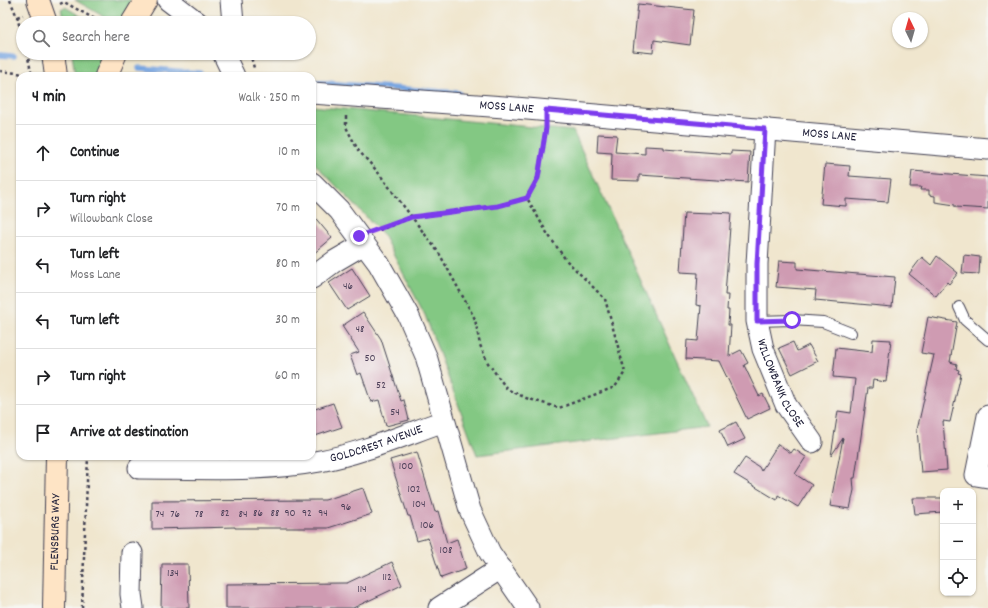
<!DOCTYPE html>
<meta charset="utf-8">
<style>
:root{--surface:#fff;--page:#f2f2f2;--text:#202124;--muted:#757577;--line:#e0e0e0}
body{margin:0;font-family:Dekko,sans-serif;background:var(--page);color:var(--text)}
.controls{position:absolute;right:12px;bottom:12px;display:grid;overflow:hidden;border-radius:8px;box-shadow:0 1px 3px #0004}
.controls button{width:36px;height:36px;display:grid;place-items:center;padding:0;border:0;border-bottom:1px solid var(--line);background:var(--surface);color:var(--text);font:20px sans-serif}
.compass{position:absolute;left:892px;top:12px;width:36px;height:36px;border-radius:50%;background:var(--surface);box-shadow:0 1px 3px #0004;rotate:355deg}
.stop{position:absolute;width:12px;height:12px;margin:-9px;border:3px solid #7c3aed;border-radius:50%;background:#fff}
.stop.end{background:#7c3aed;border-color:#fff;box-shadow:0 1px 4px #0008}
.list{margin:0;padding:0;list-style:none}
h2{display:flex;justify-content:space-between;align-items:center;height:52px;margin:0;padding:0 16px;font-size:17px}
h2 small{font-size:13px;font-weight:400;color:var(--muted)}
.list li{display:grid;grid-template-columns:26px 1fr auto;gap:12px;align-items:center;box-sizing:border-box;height:56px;padding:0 16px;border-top:1px solid var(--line)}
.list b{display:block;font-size:15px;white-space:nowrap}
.list p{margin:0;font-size:13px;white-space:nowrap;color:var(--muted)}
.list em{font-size:13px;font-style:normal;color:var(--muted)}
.icon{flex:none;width:22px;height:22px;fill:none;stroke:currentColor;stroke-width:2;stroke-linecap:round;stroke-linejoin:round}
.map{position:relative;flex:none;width:988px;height:608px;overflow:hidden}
.search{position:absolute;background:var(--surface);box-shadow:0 1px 3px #0004;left:16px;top:16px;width:300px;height:44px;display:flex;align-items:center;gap:10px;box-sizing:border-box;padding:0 14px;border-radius:22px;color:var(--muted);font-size:15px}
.panel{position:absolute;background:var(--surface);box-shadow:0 1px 3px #0004;left:16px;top:72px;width:300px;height:388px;border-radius:12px}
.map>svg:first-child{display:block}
.green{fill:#83c883;stroke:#52755f}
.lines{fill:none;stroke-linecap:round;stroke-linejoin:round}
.stream{stroke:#78a6e1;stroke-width:5.5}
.building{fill:#cf9bb2}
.lane-casing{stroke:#413f51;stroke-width:12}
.street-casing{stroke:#413f51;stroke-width:23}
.secondary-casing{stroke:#413f51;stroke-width:24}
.path{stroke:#413f51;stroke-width:2.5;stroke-dasharray:3 3;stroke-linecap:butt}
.lane{stroke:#fff;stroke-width:10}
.street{stroke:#fff;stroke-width:21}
.secondary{stroke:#fee4c5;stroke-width:22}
.route{stroke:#7c3aed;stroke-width:5}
.labels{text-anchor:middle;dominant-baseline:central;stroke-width:3.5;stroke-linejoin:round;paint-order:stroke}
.number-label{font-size:11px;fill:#4d4059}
.street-label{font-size:13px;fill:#22223b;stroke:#f6f6f2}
</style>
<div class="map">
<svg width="988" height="608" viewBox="0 0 988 608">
<rect width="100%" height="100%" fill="#f6f6f2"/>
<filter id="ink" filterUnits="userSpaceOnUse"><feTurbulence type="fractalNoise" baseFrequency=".025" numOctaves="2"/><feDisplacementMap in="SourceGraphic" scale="8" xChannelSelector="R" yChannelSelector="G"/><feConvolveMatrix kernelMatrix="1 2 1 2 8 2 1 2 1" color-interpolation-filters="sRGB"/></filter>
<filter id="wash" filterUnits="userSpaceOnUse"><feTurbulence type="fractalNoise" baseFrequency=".012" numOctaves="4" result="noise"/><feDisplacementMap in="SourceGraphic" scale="16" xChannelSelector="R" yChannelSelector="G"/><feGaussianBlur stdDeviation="0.9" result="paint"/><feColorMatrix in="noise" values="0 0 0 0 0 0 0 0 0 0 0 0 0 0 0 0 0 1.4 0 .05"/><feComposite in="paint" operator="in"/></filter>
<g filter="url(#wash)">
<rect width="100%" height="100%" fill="#f0e6ce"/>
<path class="green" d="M75,0H133L120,23H115Z
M65,7L92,23H65L61,9Z
M72,53H104L95,76H75Z
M312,106L573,131L707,427L477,455L425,315L382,233L312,161Z"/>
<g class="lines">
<path class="stream" d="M0,55L14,56
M139,68L200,73
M312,82L459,93"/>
</g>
<g id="blocks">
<path class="building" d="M638,4L694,10L690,45L654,40L653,53L633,51Z
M598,134L617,135L615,152L645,154V146L664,147V149L731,154V151L750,152L748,182L639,175V181L611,180L612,153L597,152Z
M825,164L850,166L849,176L891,179L888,202L846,199V206L821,204Z
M912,171L988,177V209L955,207V205L935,202V196L929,195V190H920L921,187H910Z
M712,212L731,213L725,295H728L727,310H729L728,325H731L729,356L741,350L748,363L744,365L752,382L759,396L763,394L770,408L747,419L719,361L686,359L687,340L698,341L701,306L696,305L698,273L680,272L684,213L712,214Z
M312,214L332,238L312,255Z
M964,255L980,257L979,274L962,273Z
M937,256L958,273L949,284L947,282L936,296L909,274L922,257L931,265Z
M779,261L797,262V269L895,277L892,307L815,300L816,290L776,287Z
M352,268L370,296L347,310L329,283Z
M363,312L381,339L401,401L404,400L409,420L386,426L379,400L371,402L361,373L357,375L350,355L359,352L342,326Z
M928,317L957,322L950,362L957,364L956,369L959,370L958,373L961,374L950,422L943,421L947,470L921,472L917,430L934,355L921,353Z
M873,339L891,340L886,382L873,380L872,388H868L855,478H853L854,490L850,509L830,506L843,438L831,456L838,411L851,413L855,379L833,377L836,348L872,352Z
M793,342L797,351L809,345L818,361L792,374L779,348Z
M333,403L342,427L312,437V410Z
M736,422L745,439L728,447L720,430Z
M778,444L791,453L794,449L806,457L795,474L812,485L798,507L778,495L777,500L734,474L745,458L759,467L761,471Z
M417,452L435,512L438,511L447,543L457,539L466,569L441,578L428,538L417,541L410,516H408L390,460Z
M363,488L372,514L328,528H235V527L152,529V501L325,500Z
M913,498H943V512L915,514Z
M392,562L402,585L353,608H226V584L347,583Z
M162,564H188L189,608H161Z"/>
</g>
</g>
<g filter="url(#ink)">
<use href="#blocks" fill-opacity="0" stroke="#413f51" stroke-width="1"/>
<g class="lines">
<defs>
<path id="lane" d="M959,307L965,320L988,340
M757,321L792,320L823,322L851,333"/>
<g id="street">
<path d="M168,0L198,23"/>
<path d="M231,0L233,23"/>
<path d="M223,53L234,76"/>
<path id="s1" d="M312,93L504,107L988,149"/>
<path id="s2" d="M765,129L757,264V321L763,349L786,405L812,442"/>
<path d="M312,183L339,210L379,264L408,315L426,356L470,510L490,553L528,608"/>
<path d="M312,278L335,261L364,244"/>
<path d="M988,416L976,475L988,477"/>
<path id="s3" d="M139,468C199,468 261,472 320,461C363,453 404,435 444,421"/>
<path d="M132,553L131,594L133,608"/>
<path d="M439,608L501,568"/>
</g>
<g id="secondary">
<path d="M38,0L46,23"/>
<path d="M132,23L146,0"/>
<path d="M53,53L56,76"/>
<path d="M106,76L116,53"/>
<path id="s4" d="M54,608L57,456"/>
</g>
</defs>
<use href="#lane" class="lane-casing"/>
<use href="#street" class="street-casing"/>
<use href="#secondary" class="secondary-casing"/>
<path class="path" d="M10,0L17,17L23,39
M60,4L64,2L102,23
M17,17L23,15
M27,53L32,76
M250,53L254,68
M0,71L32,75
M346,116V127L358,150L377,171L439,253L475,319L480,345L488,363L507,389L526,398L559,408L615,387L625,372L605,299L566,260L547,233L527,198
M379,230L412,217L498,206L527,198L538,178L546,129
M82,608L88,456"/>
<use href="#lane" class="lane"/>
<use href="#street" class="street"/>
<use href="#secondary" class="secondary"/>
</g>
</g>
<g class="lines" filter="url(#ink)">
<path class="route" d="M359,236L412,217L498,206L527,198L538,178L546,128V110L765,129L757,264V321L792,320"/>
</g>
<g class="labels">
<g class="number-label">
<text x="348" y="287">46</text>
<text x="360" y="330">48</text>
<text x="370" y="359">50</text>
<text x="381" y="386">52</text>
<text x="395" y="413">54</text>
<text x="406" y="467">100</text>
<text x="414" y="490">102</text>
<text x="419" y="505">104</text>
<text x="346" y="508">96</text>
<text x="225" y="514">82</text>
<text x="258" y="514">86</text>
<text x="275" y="514">88</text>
<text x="290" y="514">90</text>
<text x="307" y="514">92</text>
<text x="323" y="514">94</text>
<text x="160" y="515">74</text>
<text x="175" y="515">76</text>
<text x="199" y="515">78</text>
<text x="243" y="515">84</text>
<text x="427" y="526">106</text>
<text x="446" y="551">108</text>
<text x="173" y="574">134</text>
<text x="387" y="578">112</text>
<text x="362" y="590">114</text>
</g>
<g class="street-label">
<text stroke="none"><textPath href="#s1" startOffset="195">MOSS LANE</textPath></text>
<text stroke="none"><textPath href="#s1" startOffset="519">MOSS LANE</textPath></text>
<text stroke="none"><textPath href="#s2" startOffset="259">WILLOWBANK CLOSE</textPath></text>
<text stroke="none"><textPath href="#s3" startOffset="240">GOLDCREST AVENUE</textPath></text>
<text stroke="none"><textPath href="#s4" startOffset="76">FLENSBURG WAY</textPath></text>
</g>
</g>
</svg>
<div class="controls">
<button>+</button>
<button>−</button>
<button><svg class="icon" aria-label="locate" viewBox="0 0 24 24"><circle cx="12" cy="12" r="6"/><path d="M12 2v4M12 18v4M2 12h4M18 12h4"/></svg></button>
</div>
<svg class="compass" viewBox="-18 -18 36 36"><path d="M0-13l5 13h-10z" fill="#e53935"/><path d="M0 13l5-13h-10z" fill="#757577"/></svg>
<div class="stop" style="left:792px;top:320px"></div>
<div class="stop end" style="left:359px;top:236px"></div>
<div class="search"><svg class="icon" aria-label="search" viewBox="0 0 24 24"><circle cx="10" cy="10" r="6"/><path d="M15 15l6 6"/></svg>Search here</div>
<section class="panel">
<h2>4 min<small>Walk · 250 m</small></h2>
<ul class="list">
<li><svg class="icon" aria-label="ahead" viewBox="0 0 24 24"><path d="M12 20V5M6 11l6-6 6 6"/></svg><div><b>Continue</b></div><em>10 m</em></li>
<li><svg class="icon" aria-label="right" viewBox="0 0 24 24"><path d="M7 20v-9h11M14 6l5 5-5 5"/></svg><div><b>Turn right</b><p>Willowbank Close</p></div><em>70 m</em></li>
<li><svg class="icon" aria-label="left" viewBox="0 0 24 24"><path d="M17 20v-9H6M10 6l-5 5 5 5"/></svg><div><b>Turn left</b><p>Moss Lane</p></div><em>80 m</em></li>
<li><svg class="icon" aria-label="left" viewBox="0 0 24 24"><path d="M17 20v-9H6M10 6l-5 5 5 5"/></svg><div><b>Turn left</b></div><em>30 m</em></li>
<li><svg class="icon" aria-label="right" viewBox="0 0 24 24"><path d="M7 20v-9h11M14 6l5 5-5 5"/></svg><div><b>Turn right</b></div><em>60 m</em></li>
<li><svg class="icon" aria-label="arrive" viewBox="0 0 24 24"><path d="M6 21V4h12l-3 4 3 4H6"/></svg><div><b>Arrive at destination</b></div></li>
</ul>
</section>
</div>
